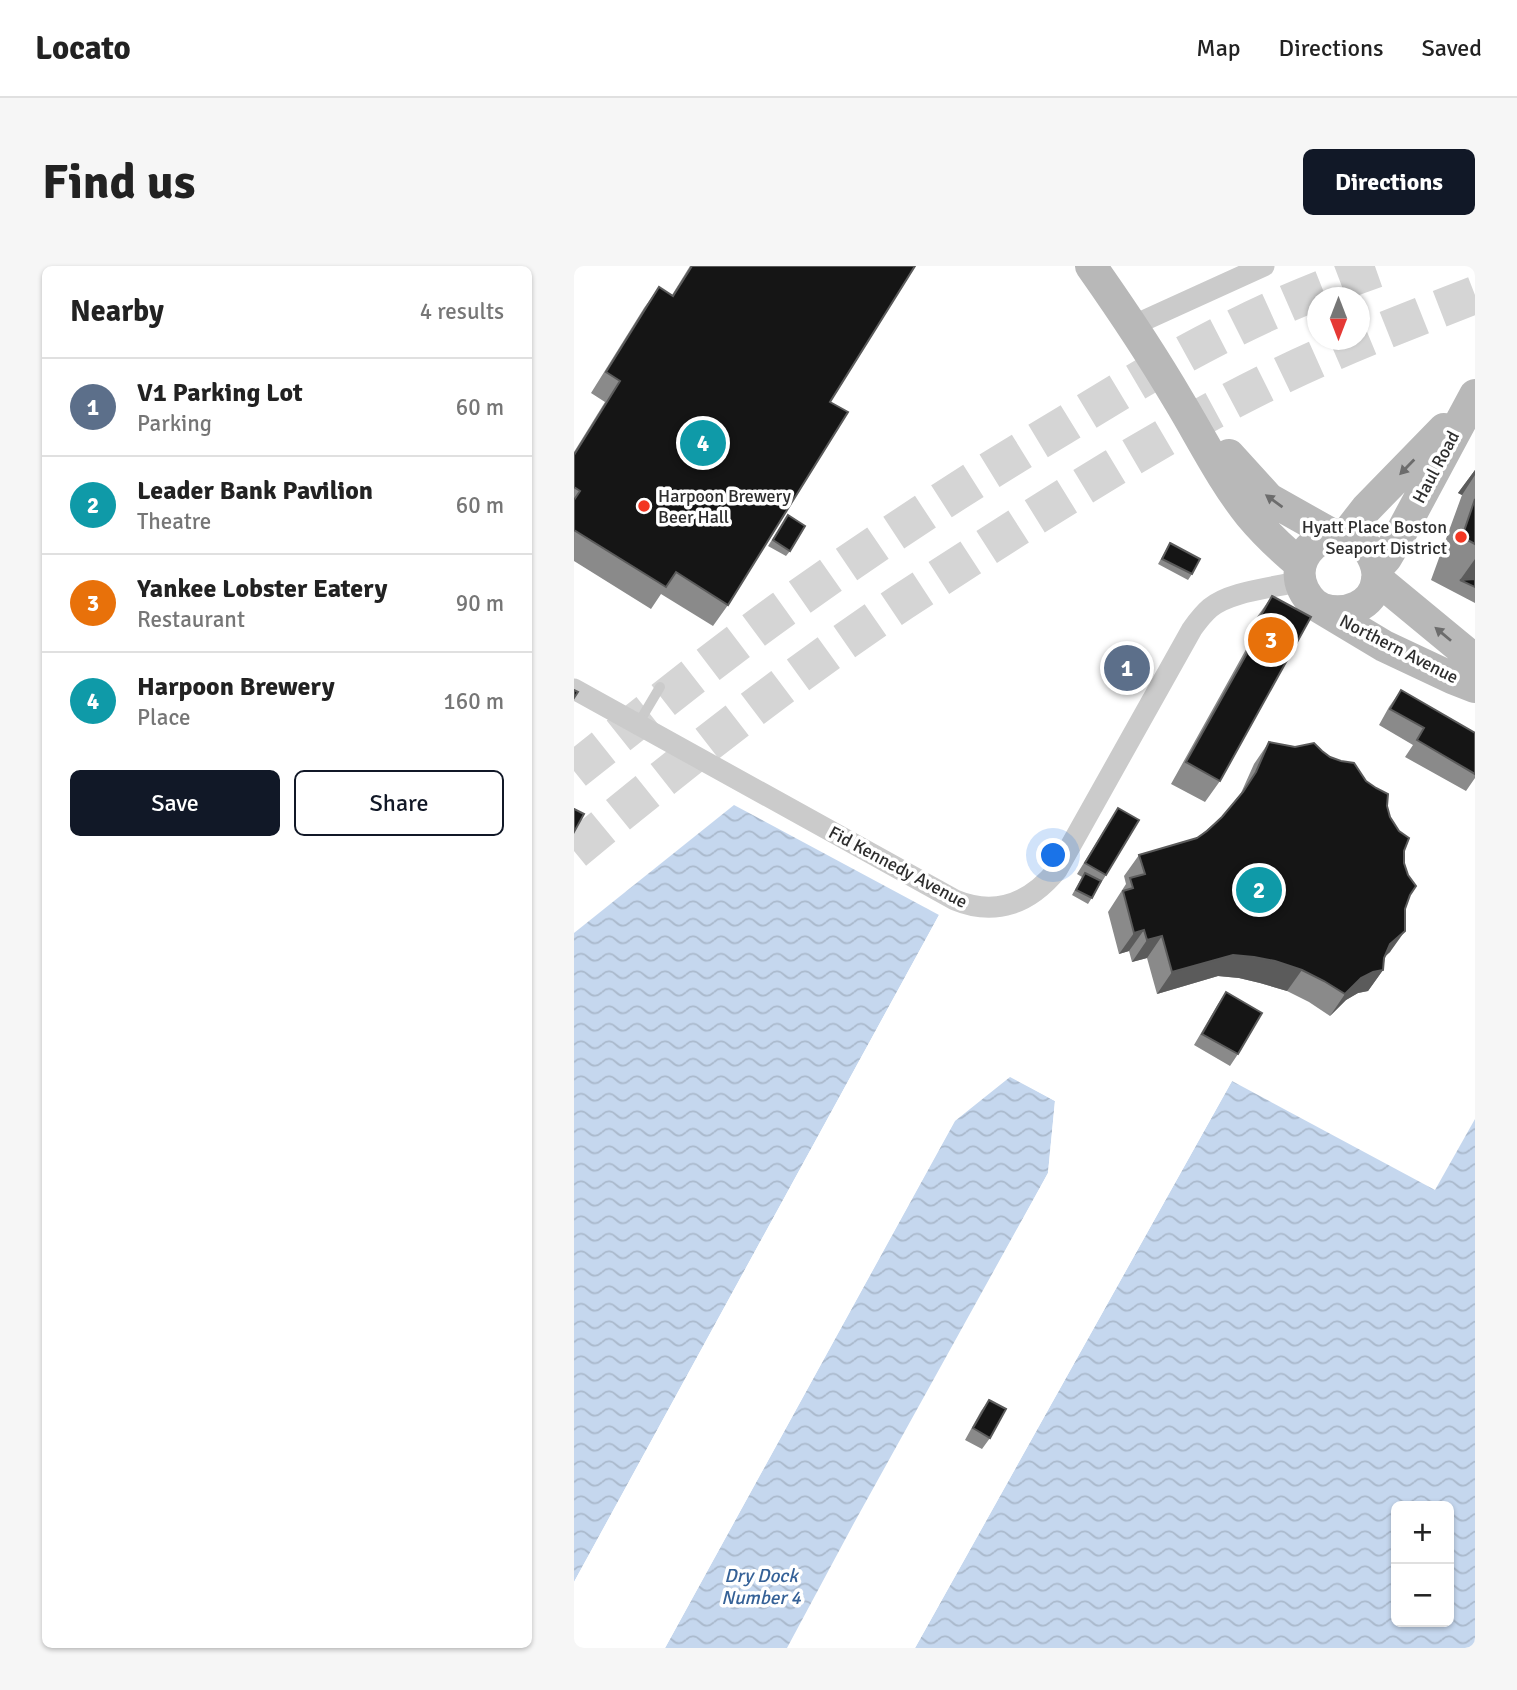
<!DOCTYPE html>
<meta charset="utf-8">
<style>
:root{--surface:#fff;--page:#f6f6f6;--text:#222;--muted:#767676;--line:#e0e0e0;--accent:#111827}
body{margin:0;font-family:Signika,sans-serif;background:var(--page);color:var(--text)}
.controls{position:absolute;right:21px;bottom:21px;display:grid;overflow:hidden;border-radius:10px;box-shadow:0 2px 5px #0004}
.controls button{width:63px;height:63px;display:grid;place-items:center;padding:0;border:0;border-bottom:2px solid var(--line);background:var(--surface);color:var(--text);font:35px sans-serif}
.compass{position:absolute;left:733px;top:21px;width:63px;height:63px;border-radius:50%;background:var(--surface);box-shadow:0 2px 5px #0004;rotate:180deg}
.you{position:absolute;left:480px;top:590px;width:24px;height:24px;margin:-18px;border:5px solid #fff;border-radius:50%;background:#1a73e8;box-shadow:0 0 0 10px #1a73e833}
.badge{display:grid;place-items:center;width:46px;height:46px;border-radius:50%;background:var(--accent);color:#fff;font-size:23px;font-weight:700}
.pin{position:absolute;translate:-50% -50%;border:4px solid #fff;box-shadow:0 2px 7px #0006}
.list{margin:0;padding:0;list-style:none}
h2{display:flex;justify-content:space-between;align-items:center;height:91px;margin:0;padding:0 28px;font-size:30px}
h2 small{font-size:23px;font-weight:400;color:var(--muted)}
.list li{display:grid;grid-template-columns:46px 1fr auto;gap:21px;align-items:center;box-sizing:border-box;height:98px;padding:0 28px;border-top:2px solid var(--line)}
.list b{display:block;font-size:26px;white-space:nowrap}
.list p{margin:0;font-size:23px;white-space:nowrap;color:var(--muted)}
.list em{font-size:23px;font-style:normal;color:var(--muted)}
.actions{display:flex;gap:14px;padding:21px 28px}
.actions a{flex:1;padding:16px 0;border:2px solid var(--accent);border-radius:10px;text-align:center;font-size:24px;color:var(--accent)}
.actions .main{background:var(--accent);color:#fff}
.map{position:relative;flex:none;width:901px;height:1382px;overflow:hidden;border-radius:10px}
header{display:flex;align-items:center;gap:42px;box-sizing:border-box;height:98px;padding:0 35px;background:var(--surface);border-bottom:2px solid var(--line)}
header strong{font-size:33px}
nav{display:flex;gap:38px;margin-inline-start:auto;font-size:24px}
.intro{display:flex;align-items:center;justify-content:space-between;box-sizing:border-box;height:168px;padding:0 42px}
h1{margin:0;font-size:49px}
.button{padding:18px 32px;border-radius:10px;background:var(--accent);color:#fff;font-size:24px;font-weight:700}
main{display:flex;gap:42px;padding:0 42px}
aside{flex:1;background:var(--surface);border-radius:10px;box-shadow:0 2px 5px #0004}
.map>svg:first-child{display:block}
.water{fill:url(#water-waves);fill-rule:evenodd}
.pier{fill:#fff}
.lines{fill:none;stroke-linecap:round;stroke-linejoin:round}
.highway-tunnel{stroke:#d5d5d5;stroke-width:38;stroke-dasharray:38 19;stroke-linecap:butt}
.lane{stroke:#cbcbcb;stroke-width:10}
.street{stroke:#cbcbcb;stroke-width:21}
.secondary{stroke:#b8b8b8;stroke-width:32}
.wall{fill:#8a8a8a}
.shaded-wall{fill:#5b5b5b}
.building{fill:#151515;stroke:#5b5b5b;stroke-width:2}
.oneway{fill:#6c6c6c}
.poi-dot{fill:#f33622;stroke:#fff;stroke-width:2.5}
.labels{text-anchor:middle;dominant-baseline:central;stroke-width:7;stroke-linejoin:round;paint-order:stroke}
.street-label{font-size:18px;fill:#2e2e2e;stroke:#fff}
.poi-label{font-size:18px;fill:#2e2e2e;stroke:#fff;text-anchor:start}
.water-label{font-size:19px;font-style:italic;fill:#356197;stroke:#fff}
</style>
<header>
<strong>Locato</strong>
<nav><a>Map</a><a>Directions</a><a>Saved</a></nav>
</header>
<div class="intro"><h1>Find us</h1><a class="button">Directions</a></div>
<main>
<aside>
<h2>Nearby<small>4 results</small></h2>
<ul class="list">
<li><span class="badge" style="background:#5c6f8a">1</span><div><b>V1 Parking Lot</b><p>Parking</p></div><em>60 m</em></li>
<li><span class="badge" style="background:#0f9aa8">2</span><div><b>Leader Bank Pavilion</b><p>Theatre</p></div><em>60 m</em></li>
<li><span class="badge" style="background:#e8710a">3</span><div><b>Yankee Lobster Eatery</b><p>Restaurant</p></div><em>90 m</em></li>
<li><span class="badge" style="background:#0f9aa8">4</span><div><b>Harpoon Brewery</b><p>Place</p></div><em>160 m</em></li>
</ul>
<div class="actions"><a class="main">Save</a><a>Share</a></div>
</aside>
<div class="map">
<svg width="901" height="1382" viewBox="0 0 901 1382">
<defs>
<pattern id="water-waves" width="16" height="10" patternUnits="userSpaceOnUse" patternTransform="scale(1.75)"><rect width="16" height="10" fill="#c5d7ee"/><path d="M0 5q4-4 8 0t8 0" fill="none" stroke="#aab9cc"/></pattern>
</defs>
<rect width="100%" height="100%" fill="#fff"/>
<path class="water" d="M160,539L365,649L0,1316V667Z
M436,810L481,835L474,907L215,1382H91L381,854Z
M658,815L861,924L901,853V1382H341ZM822,1240H875V1356H822Z"/>
<path class="pier" d="M365,649L368,651L3,1317L0,1319V1316Z
M436,807L484,834L477,908L219,1382H213L280,1257L474,907L481,835L436,811L381,855L91,1382H87L378,853Z
M655,813L658,815L341,1382H337Z"/>
<g class="lines">
<path class="highway-tunnel" d="M0,505C69,450 138,394 209,343C300,278 393,217 489,160C541,128 594,96 649,68C701,41 755,19 810,0
M0,585C105,498 214,412 328,336C371,308 414,280 458,252C535,204 613,156 694,116C761,83 831,56 901,29"/>
<path class="lane" d="M64,458L86,421"/>
<path class="street" d="M558,60L690,0
M0,423L381,634C422,651 456,637 483,604L618,363C623,356 629,348 636,342C656,325 700,322 726,315"/>
<path class="secondary" d="M517,0C548,44 578,89 605,135C628,173 648,214 676,249C691,267 708,283 726,298
M655,189L695,233L759,269
M771,270L792,243L870,163
M803,302L812,292L828,265L901,129
M803,313L901,394
M749,343C771,350 800,340 803,314C805,303 800,292 794,283C761,242 697,296 740,338L810,380L878,412L901,421"/>
</g>
<path class="wall" d="M116,0H341L256,136L154,339L139,360L87,328L77,343L0,295V186L31,136L17,127L70,42L85,21L98,29Z
M901,204V337L857,314L888,229L884,227Z
M214,249L216,285L212,290L194,280Z
M596,277L618,308L614,314L584,298Z
M698,330L646,515L631,536L597,518L675,378L670,375L683,351Z
M827,424L901,467V512L892,525L831,491L839,479L805,459L815,441Z
M695,476L748,485L792,515L813,540L816,551L830,585V597L836,629L816,686L811,690L809,704L794,725L784,727L772,734L756,750L735,736L713,725L686,717L665,712L644,710L583,728L573,692L558,696L555,685L545,688L534,646L552,618L550,610L565,589L623,572L648,551L667,527L680,498Z
M544,542L532,609L514,638L498,629L508,611L503,608Z
M652,726L664,788L656,800L620,779L644,738Z
M415,1134L416,1172L408,1183L391,1174L407,1145Z"/>
<path class="shaded-wall" d="M901,204V209L888,229L884,227Z
M901,293V321L886,314Z
M570,664L555,685L545,688L560,667Z
M831,665L816,686L801,700L816,678Z
M588,670L573,692L558,696L573,674Z
M659,689L680,691L701,695L728,704L713,725L686,717L665,712L644,710L583,728L598,706Z
M809,704L794,725L784,727L772,734L756,750L771,728L787,712L799,706Z"/>
<path class="building" d="M118,0H341L256,136L274,146L154,339L102,306L92,321L0,264V234L6,225L0,221V189L46,115L32,106L85,21L99,30Z
M901,233V278L888,271Z
M214,249L231,260L216,285L199,274Z
M596,277L626,293L618,308L588,293Z
M901,313V321L886,314Z
M698,330L737,351L646,515L612,496L690,357L685,353Z
M0,424L4,426L0,432Z
M827,424L901,467V508L843,474L850,462L816,443Z
M695,476L721,481L740,477L748,485L756,491L767,495L780,497L792,515L802,522L814,528L813,540L816,551L825,565L835,572L830,585V597L834,609L842,620L836,629L831,643V665L816,678L810,692L809,704L799,706L787,712L771,728L750,715L728,704L701,695L680,691L659,689L598,706L588,670L573,674L570,664L560,667L549,625L559,622L556,612L571,608L565,589L623,572L633,565L648,551L669,526L682,506Z
M544,542L565,554L532,609L511,597Z
M0,543L10,548L0,566Z
M511,607L527,615L518,632L502,624Z
M652,726L688,747L664,788L628,768Z
M415,1134L432,1143L416,1172L399,1162Z"/>
<defs><path id="oneway-solid" d="M-6-.8H1V-3.2L6.5 0L1 3.2V.8H-6Z" transform="scale(1.75)"/></defs>
<g class="oneway">
<use href="#oneway-solid" transform="translate(833 201) rotate(134)"/>
<use href="#oneway-solid" transform="translate(700 235) rotate(-144)"/>
<use href="#oneway-solid" transform="translate(869 368) rotate(-140)"/>
</g>
<g class="poi-dot">
<circle cx="70" cy="240" r="7"/>
<circle cx="887" cy="271" r="7"/>
</g>
<g class="labels">
<g class="street-label">
<text transform="translate(862 201) rotate(-62)">Haul Road</text>
<text transform="translate(825 383) rotate(27)">Northern Avenue</text>
<text transform="translate(324 601) rotate(28)">Fid Kennedy Avenue</text>
</g>
<g class="poi-label">
<text x="84" y="230">Harpoon Brewery<tspan x="84" dy="21">Beer Hall</tspan></text>
<text x="873" y="261" text-anchor="end">Hyatt Place Boston<tspan x="873" dy="21">Seaport District</tspan></text>
</g>
<g class="water-label">
<text x="187" y="1310">Dry Dock<tspan x="187" dy="22">Number 4</tspan></text>
</g>
</g>
</svg>
<div class="controls">
<button>+</button>
<button>−</button>
</div>
<svg class="compass" viewBox="-18 -18 36 36"><path d="M0-13l5 13h-10z" fill="#e53935"/><path d="M0 13l5-13h-10z" fill="#767676"/></svg>
<div class="you"></div>
<div class="pin badge" style="left:553px;top:402px;background:#5c6f8a">1</div>
<div class="pin badge" style="left:685px;top:624px;background:#0f9aa8">2</div>
<div class="pin badge" style="left:697px;top:374px;background:#e8710a">3</div>
<div class="pin badge" style="left:129px;top:177px;background:#0f9aa8">4</div>
</div>
</main>
